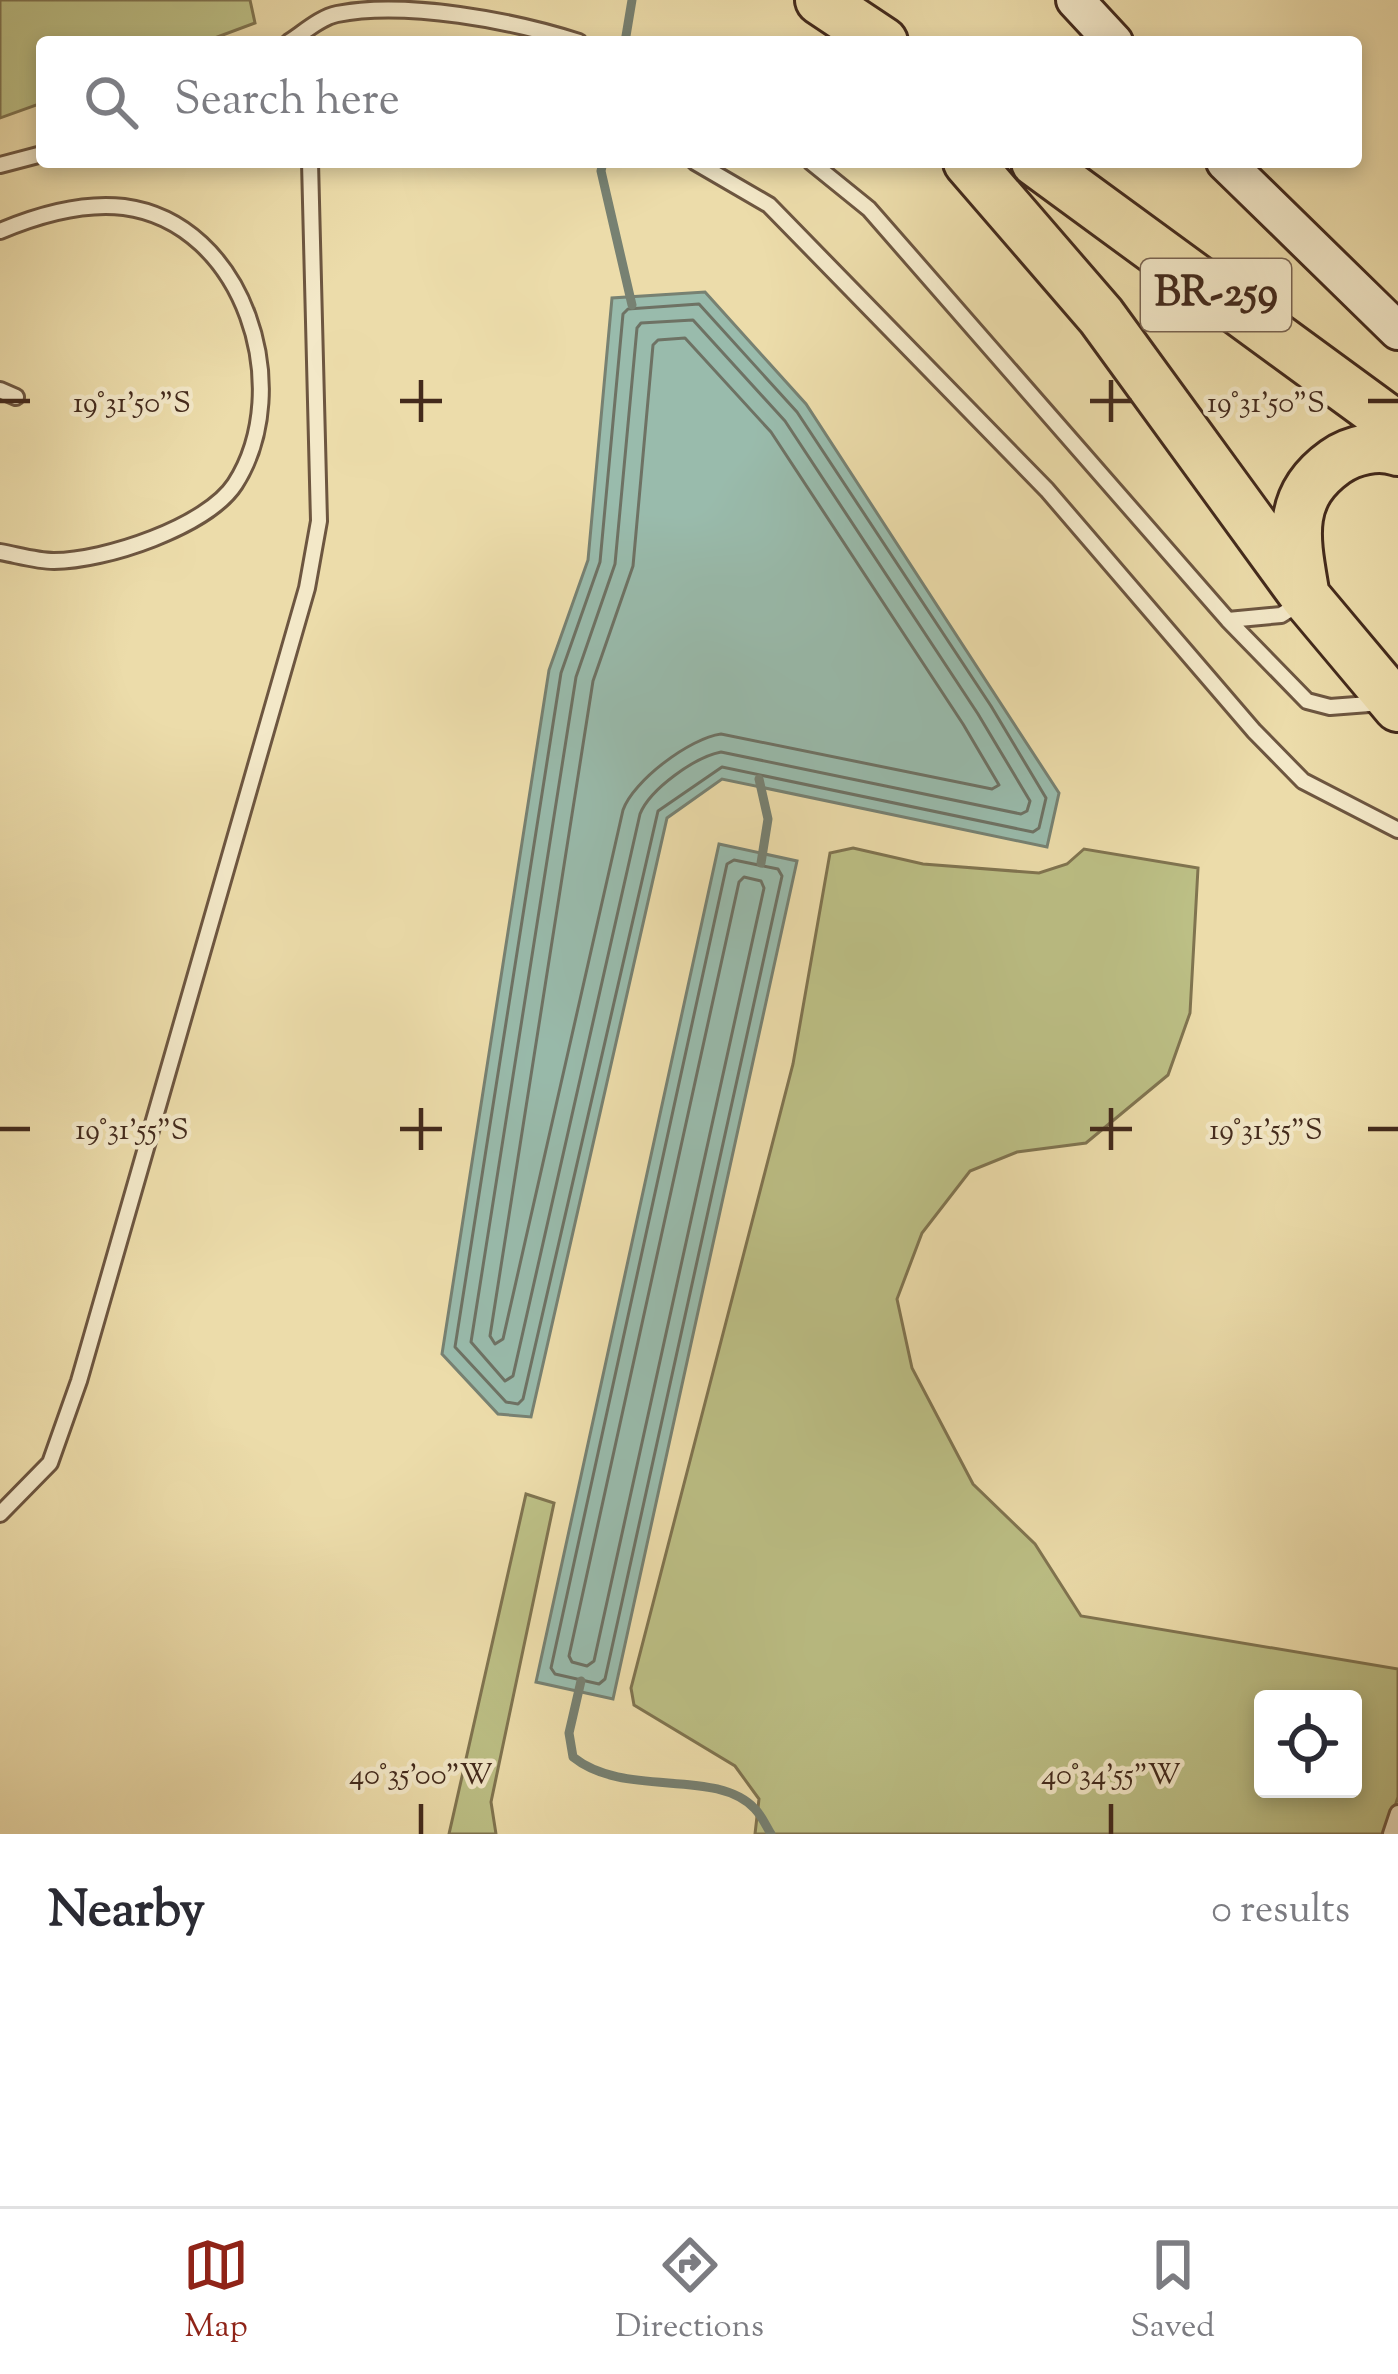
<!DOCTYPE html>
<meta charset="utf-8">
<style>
:root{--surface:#fff;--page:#f7f7f7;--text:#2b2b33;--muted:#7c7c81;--line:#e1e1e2;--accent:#8f2418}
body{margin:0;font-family:"Sorts Mill Goudy",serif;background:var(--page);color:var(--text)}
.controls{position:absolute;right:36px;bottom:36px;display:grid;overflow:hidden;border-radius:12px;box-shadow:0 6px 18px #0003}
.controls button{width:108px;height:108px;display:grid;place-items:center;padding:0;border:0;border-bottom:3px solid var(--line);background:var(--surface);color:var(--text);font:60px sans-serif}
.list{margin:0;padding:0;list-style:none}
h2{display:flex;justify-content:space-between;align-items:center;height:156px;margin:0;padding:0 48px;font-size:51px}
h2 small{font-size:39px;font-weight:400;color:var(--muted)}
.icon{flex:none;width:66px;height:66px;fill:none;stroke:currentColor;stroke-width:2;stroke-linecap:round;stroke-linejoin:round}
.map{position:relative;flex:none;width:1398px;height:1834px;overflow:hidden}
.search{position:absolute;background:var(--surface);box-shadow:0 6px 18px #0003;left:36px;right:36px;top:36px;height:132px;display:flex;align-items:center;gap:30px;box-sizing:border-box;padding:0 42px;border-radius:12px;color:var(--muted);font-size:45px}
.sheet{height:372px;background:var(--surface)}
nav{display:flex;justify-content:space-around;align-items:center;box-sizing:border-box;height:168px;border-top:3px solid var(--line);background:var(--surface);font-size:33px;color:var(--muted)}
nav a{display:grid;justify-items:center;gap:6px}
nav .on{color:var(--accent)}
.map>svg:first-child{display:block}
.green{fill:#bcbf85;stroke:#807450;stroke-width:3;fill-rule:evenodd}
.water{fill:#99bbac;stroke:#778172;stroke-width:3}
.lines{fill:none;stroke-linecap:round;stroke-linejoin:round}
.shore{stroke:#6e7264;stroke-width:3}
.stream{stroke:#778172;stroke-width:9}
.lane-casing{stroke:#6d5640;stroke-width:20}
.secondary-casing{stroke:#432a1c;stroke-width:42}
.highway-casing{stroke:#432a1c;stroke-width:54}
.lane{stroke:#f3e8c8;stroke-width:14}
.secondary{stroke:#f3e8c8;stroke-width:36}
.highway{stroke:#ecdcaa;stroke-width:48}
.ticks{fill:none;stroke:#432a1c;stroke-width:4.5}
.labels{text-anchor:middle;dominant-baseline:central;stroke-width:9;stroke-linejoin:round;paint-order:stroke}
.shield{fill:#f3e8c8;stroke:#786350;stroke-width:3}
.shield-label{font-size:42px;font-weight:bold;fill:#432a1c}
.ticks-label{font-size:30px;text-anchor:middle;fill:#432a1c;stroke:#f3e8c8;stroke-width:9;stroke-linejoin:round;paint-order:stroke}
</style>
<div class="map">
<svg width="1398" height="1834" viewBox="0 0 1398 1834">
<rect width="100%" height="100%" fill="#ecdcaa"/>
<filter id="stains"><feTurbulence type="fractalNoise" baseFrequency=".00167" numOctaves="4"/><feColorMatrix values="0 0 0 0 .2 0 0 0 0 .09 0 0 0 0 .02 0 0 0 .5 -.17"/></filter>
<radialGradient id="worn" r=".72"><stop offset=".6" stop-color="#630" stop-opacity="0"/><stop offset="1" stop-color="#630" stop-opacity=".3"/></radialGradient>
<path class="green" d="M0,0H250L255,23L204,42H42V103L0,118Z
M853,848L923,864L1039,873L1067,864L1084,849L1198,868L1190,1013L1168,1075L1086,1143L1017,1152L970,1171L922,1233L897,1299L912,1368L973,1484L1035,1544L1081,1616L1398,1669V1797L1386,1834H755L759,1799L735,1766L634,1705L631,1688L793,1064L830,853ZM1263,1699H1353V1789H1263Z
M526,1494L554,1503L491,1802L496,1834H449Z"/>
<path class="water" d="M705,292L806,404L1059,793L1047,847L722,779L667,818L531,1417L498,1414L442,1354L549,670L588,560L612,298Z
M719,844L797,861L613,1699L536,1682Z"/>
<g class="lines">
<path class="shore" d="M699,304L797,412L991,706L1046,798L1039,828L1033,832L722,767L658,811L523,1399L518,1404L506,1402L455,1347L561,673L600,562L623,314L628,309Z
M693,320L785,421L978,714L1030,801L1027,811L1021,814L721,752C695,757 650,789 640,814L513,1376L505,1381L471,1342L576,677L615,564L637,328L641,323Z
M685,338L771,432L963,724L999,785L992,789L721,734C690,738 633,781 623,810L503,1339L495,1344L490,1336L593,681L633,566L653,345L658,340Z
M734,860L778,869L782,876L605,1679L599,1684L555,1674L551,1668L727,864Z
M744,877L761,881L764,888L594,1661L587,1666L572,1662L569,1656L739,882Z"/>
<path class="stream" d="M625,42L632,0
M603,162L601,171L632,305
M759,779L768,819L761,863
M581,1681L569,1733L573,1757C625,1799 716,1767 755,1809C762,1816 766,1826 771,1834"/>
<defs>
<path id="lane" d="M289,42C303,33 321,17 337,14C405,0 514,21 579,42
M695,162L769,205L1047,490L1254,731L1303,781L1398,830
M811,162L869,209L1228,620L1307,701L1330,707L1382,703
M0,165L42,154
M0,231C38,215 82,202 124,207C245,223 296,389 235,484C207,527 104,561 54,561C37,561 17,555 0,552
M0,390L16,397
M1228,620L1281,615L1297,605
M0,1514L50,1463L79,1381L307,588L319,521L310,162
M1391,1834L1398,1813"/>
<path id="secondary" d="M1075,0L1114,42
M1225,162L1398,331"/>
<path id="highway" d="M820,0L883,42
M968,162L1101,316L1304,595L1398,707
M1036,162L1398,427
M1304,591C1295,538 1286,497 1335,462C1352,450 1378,444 1398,451"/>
</defs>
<use href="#lane" class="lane-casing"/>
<use href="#secondary" class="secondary-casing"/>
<use href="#highway" class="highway-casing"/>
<use href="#lane" class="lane"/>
<use href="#secondary" class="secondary"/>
<use href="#highway" class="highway"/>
</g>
<path class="ticks" d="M421,380V422M1111,380V422M0,401H30M400,401H442M1090,401H1132M1368,401H1398M421,1108V1150M1111,1108V1150M0,1129H30M400,1129H442M1090,1129H1132M1368,1129H1398M421,1804V1834M1111,1804V1834"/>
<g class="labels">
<rect class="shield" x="1141" y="259" width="150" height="72" rx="9"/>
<g class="shield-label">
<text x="1216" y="295">BR-259</text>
</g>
</g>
<g class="ticks-label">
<text x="132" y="412">19°31'50"S</text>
<text x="1266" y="412">19°31'50"S</text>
<text x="132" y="1139">19°31'55"S</text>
<text x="1266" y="1139">19°31'55"S</text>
<text x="421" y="1784">40°35'00"W</text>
<text x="1111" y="1784">40°34'55"W</text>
</g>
<rect width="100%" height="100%" filter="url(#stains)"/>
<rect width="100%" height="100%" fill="url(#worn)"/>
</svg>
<div class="controls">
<button><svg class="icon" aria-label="locate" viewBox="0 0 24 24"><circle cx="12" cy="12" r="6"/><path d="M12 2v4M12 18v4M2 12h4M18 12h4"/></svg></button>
</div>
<div class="search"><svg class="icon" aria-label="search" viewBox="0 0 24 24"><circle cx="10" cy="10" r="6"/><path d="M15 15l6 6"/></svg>Search here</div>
</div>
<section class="sheet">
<h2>Nearby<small>0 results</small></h2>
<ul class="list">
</ul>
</section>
<nav>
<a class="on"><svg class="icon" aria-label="map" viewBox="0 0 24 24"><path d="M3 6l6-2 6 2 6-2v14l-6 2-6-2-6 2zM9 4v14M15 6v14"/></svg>Map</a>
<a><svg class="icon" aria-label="directions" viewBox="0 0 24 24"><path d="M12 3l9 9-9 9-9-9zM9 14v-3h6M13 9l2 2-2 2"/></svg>Directions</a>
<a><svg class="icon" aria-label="saved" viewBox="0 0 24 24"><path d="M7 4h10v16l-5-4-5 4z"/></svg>Saved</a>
</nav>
